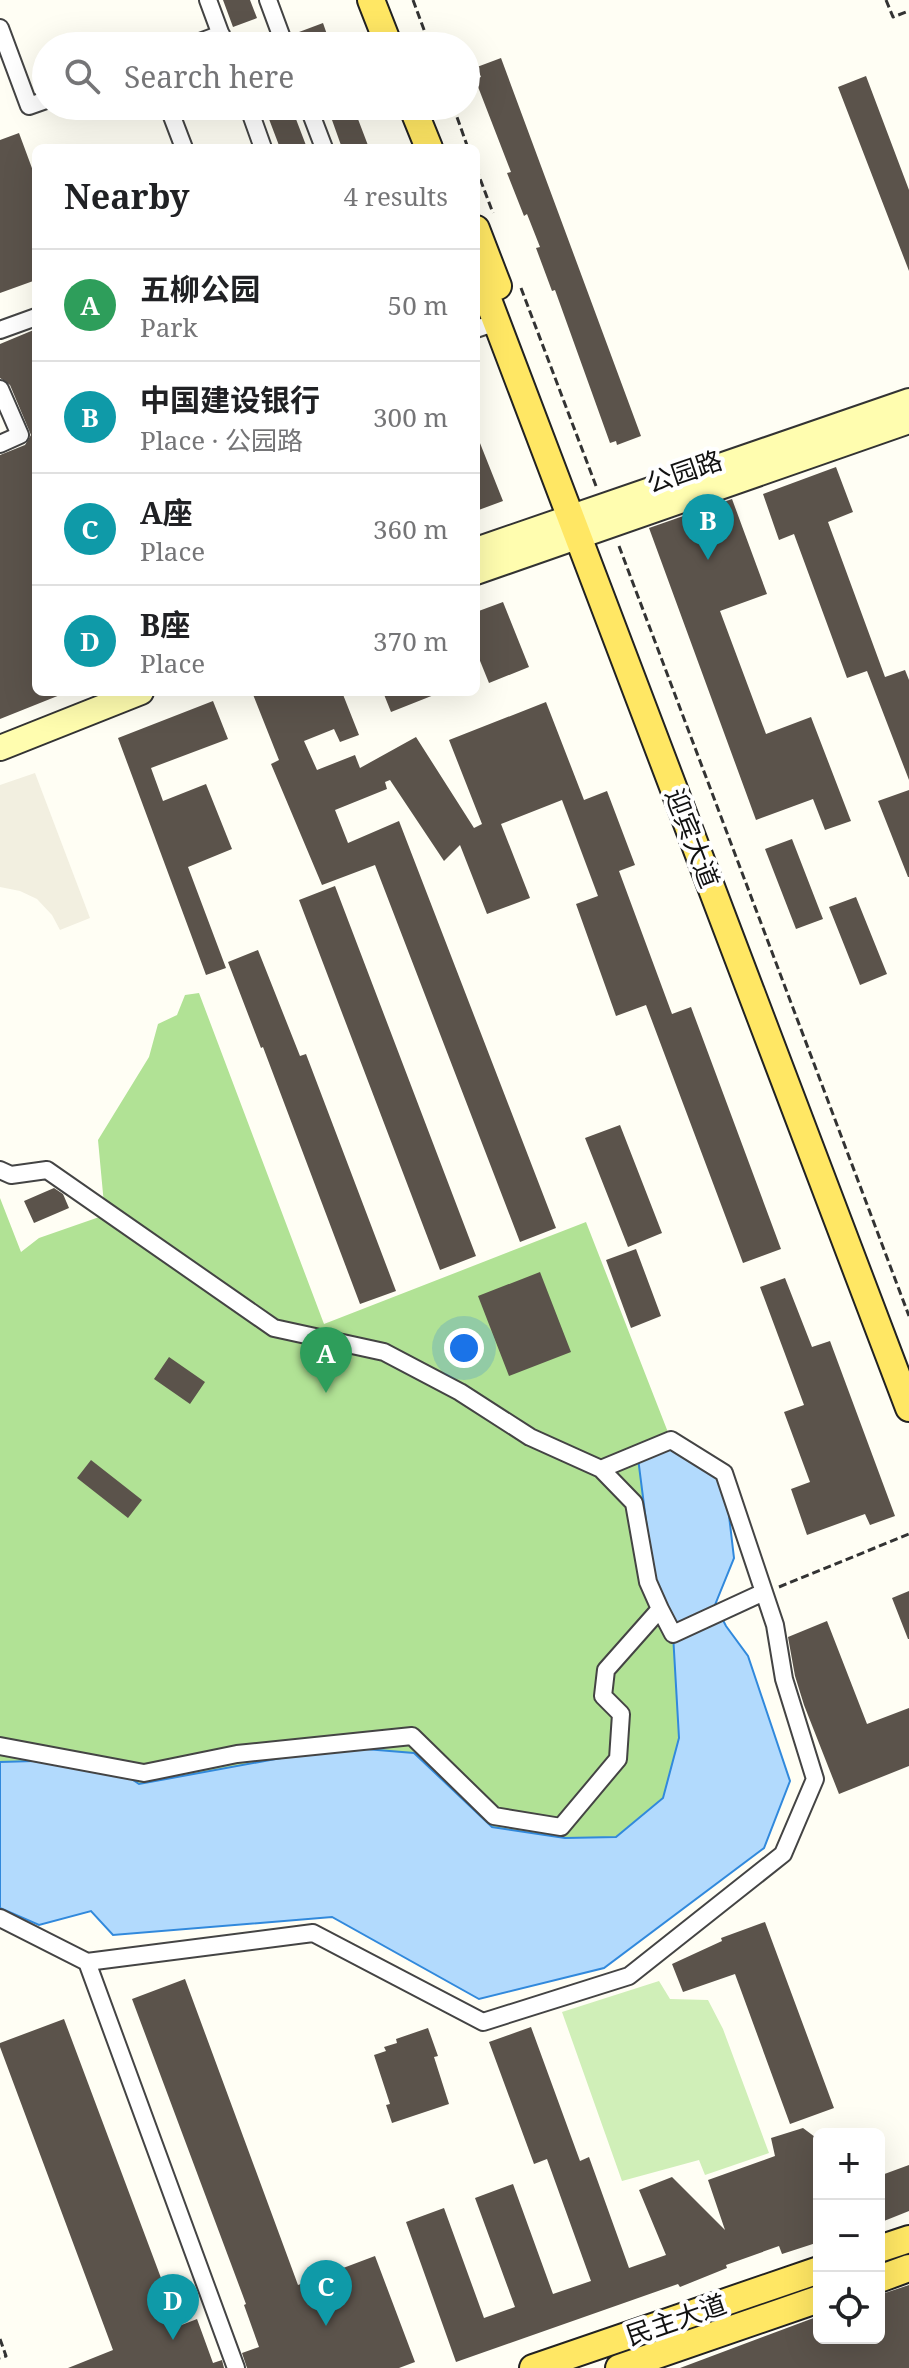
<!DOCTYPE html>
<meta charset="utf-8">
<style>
:root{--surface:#fff;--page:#f2f2f2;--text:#202124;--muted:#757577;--line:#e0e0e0;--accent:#b45309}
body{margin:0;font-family:"Noto Serif","Noto Sans SC",serif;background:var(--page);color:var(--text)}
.controls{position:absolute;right:24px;bottom:24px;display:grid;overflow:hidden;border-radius:12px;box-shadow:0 8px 32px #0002}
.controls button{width:72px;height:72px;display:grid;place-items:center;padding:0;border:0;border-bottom:2px solid var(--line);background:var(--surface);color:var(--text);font:40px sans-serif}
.you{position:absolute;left:464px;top:1348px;width:28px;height:28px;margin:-20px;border:6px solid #fff;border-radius:50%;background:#1a73e8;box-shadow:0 0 0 12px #1a73e833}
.badge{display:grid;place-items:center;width:52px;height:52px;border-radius:50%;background:var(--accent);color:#fff;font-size:26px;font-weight:700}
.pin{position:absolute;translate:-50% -66px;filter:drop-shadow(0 2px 4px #0008)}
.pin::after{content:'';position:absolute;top:42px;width:28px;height:24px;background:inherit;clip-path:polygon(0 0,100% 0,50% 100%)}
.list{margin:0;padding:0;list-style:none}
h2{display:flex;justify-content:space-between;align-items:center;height:104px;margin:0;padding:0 32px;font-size:34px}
h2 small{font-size:26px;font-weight:400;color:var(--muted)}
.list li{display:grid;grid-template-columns:52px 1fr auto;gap:24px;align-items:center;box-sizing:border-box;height:112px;padding:0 32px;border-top:2px solid var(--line)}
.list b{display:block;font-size:30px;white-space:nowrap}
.list p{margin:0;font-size:26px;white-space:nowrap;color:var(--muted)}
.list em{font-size:26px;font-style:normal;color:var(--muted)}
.icon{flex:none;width:44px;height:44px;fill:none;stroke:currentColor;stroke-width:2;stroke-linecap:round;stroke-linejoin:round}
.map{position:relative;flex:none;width:909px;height:2368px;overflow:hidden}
.search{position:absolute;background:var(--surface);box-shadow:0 8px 32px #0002;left:32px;top:32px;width:448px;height:88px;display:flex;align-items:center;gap:20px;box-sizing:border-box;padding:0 28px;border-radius:44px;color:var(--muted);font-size:30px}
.panel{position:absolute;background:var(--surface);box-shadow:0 8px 32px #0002;left:32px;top:144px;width:448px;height:552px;border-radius:12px}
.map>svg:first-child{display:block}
.green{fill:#d0efb8}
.forest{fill:#b1e295}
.plaza{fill:#f2efe0}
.water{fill:#b2dafd;stroke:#3189dc;stroke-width:2}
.building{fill:#5b534b}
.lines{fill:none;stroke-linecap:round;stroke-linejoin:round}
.street-casing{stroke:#444;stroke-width:20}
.secondary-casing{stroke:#333;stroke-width:28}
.primary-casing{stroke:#222;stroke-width:30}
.path{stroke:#333;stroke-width:3;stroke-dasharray:8 4;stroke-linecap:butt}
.street{stroke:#fff;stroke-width:16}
.secondary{stroke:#fffdaf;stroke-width:24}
.primary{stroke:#ffe764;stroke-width:26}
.labels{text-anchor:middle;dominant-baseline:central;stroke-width:8;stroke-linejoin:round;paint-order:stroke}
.street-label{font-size:26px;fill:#111;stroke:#fff}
</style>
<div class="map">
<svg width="909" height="2368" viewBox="0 0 909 2368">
<rect width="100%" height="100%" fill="#fffef4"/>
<path class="green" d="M659,1981L670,1999L708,2000L723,2029L769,2153L705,2175L699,2160L622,2181L562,2012Z"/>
<path class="forest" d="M199,993L324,1324L586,1222L671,1440L673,1634L679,1738L663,1798L616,1837L565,1838L492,1827L414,1753L341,1747L139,1784L102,1759L0,1762V1198L21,1252L39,1238L105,1215L98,1140L149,1057L158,1024L177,1015L185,995Z"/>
<path class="plaza" d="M35,773L90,918L60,930L52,915L37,899L20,891L0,887V785Z"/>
<path class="water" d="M671,1440L724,1473L734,1558L715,1605L726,1626L748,1656L790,1781L764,1848L604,1968L479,1999L332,1917L113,1935L91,1911L39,1925L0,1908V1762L102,1759L139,1784L341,1747L414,1753L492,1827L565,1838L616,1837L663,1798L679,1738L673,1634L656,1599L638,1458Z"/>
<path class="building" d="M223,0H250L257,18L233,27Z
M323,23L331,46H304L299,32Z
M501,58L641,436L617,445L616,441L610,443L555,290L552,291L536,248L540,247L527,214L524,216L507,173L511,172L475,79L481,77L477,67Z
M866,76L909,190V271L838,87Z
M264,106H291L307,148H280Z
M327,106H353L369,148H342Z
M19,133L36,179V280L0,293V140Z
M36,329V692L65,693L0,719V455L25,445L31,435L10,385L0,378V344Z
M476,433L503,501L476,511Z
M836,467L853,512L828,522L885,677L905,670L909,680V780L867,671L847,678L794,534L779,540L763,494Z
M732,499L767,594L720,611L766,734L811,717L851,821L825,830L813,799L756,820L649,528Z
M503,602L529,667L489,683L476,651V612Z
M252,692H342L359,735L340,742L334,729L304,741L317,770L355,755L360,768L416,737L474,828L482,824L449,740L546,702L584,800L607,791L635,865L619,871L672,1014L691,1007L781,1249L743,1263L646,1005L616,1016L576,904L598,896L562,800L501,824L530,898L487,914L460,845L444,861L390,780L385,782L387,789L335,810L348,843L399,821L556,1228L520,1242L375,865L322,885L271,764L279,760Z
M383,692H439V693L391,712Z
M213,701L228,739L151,768L163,801L206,784L232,849L188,867L226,968L206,975L118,738Z
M909,790V877H908L878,801Z
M792,839L823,919L796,929L765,849Z
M335,886L476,1256L440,1270L299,900Z
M856,897L887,974L860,985L829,907Z
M258,950L300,1056L306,1054L396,1291L360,1304L263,1047L261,1048L228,962Z
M620,1125L662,1233L628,1247L585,1138Z
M54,1188L63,1194L69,1208L34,1223L24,1201Z
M636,1249L661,1316L631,1328L606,1260Z
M540,1272L571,1352L509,1376L478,1296Z
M785,1278L812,1347L830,1341L895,1516L870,1525L865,1514L807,1535L791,1489L810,1482L784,1412L804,1405L760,1287Z
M169,1357L205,1382L190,1404L154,1379Z
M91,1460L142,1500L128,1518L77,1478Z
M909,1591V1639H908L892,1598Z
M827,1621L867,1724L909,1708V1766L839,1794L804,1705L795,1676L788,1637Z
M765,1922L834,2108L790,2124L735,1974L683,1992L672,1964L722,1941L721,1938Z
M185,1979L298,2285L375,2256L415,2362L399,2368H247L242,2353L259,2347L244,2305L246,2304L132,1999Z
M64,2019L179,2326L197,2319L213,2363L222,2360L224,2368H68L113,2350L0,2047V2043Z
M531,2027L580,2161L589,2157L629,2268L666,2255L639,2190L672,2177L725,2230L708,2180L775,2156L771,2138L803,2128L819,2140V2242L782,2254L779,2246L726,2265L727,2268L680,2287L678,2284L456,2362L406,2222L444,2208L484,2318L515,2307L475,2198L513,2184L553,2294L591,2281L547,2159L534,2164L489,2042Z
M428,2028L438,2056L434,2057L449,2104L392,2123L386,2105L390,2104L374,2055L386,2051L384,2047L397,2043L396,2039Z
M909,2165V2211L879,2223V2176Z
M909,2285V2368H680L819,2316V2338H879V2295Z"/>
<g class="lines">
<defs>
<path id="street" d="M208,0L225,46
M268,0L285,46
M0,28L29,106L46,100
M189,46L221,34
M168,106L184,148
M248,106L263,148
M308,106L324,148
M476,329L497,322
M0,330L36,317
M0,389L20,435L0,444
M0,1170L11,1175L47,1170L274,1328L384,1352L460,1392L530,1437L601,1469L671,1440L724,1473L775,1625L784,1679L815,1779L783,1854L629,1976L483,2022L313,1933L87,1962L0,1918
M601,1469L634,1503L648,1582L660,1609
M0,1746L144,1773L237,1754L412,1736L494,1816L561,1827L618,1759L621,1714L603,1696L606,1670L660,1609L673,1634L764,1592
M87,1962L236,2368"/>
<path id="secondary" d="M476,550L909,401
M476,572L909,421
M0,748L141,692"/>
<path id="primary" d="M371,0L389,46
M412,106L429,148
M476,229L498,286
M476,268L909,1408
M879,2249L909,2239
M879,2279L909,2268
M533,2368L819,2270
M619,2368L819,2299"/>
</defs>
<use href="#street" class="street-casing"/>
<use href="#secondary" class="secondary-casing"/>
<use href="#primary" class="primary-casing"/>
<path class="path" d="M413,0L430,46
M886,0L893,17L909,11
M453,106L468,148
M476,168L493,213
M521,288L596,486
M619,546L909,1316
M779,1587L909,1534
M0,2339L6,2356L0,2358"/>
<use href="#street" class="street"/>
<use href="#secondary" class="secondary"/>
<use href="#primary" class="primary"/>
</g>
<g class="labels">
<g class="street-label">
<text transform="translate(684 471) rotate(-19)">公园路</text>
<text transform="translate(693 838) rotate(69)">迎宾大道</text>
<text transform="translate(676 2319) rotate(-19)">民主大道</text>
</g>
</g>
</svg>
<div class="controls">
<button>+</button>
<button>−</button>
<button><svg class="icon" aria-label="locate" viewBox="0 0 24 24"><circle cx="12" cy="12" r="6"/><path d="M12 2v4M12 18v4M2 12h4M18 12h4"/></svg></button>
</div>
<div class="you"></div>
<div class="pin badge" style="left:326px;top:1393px;background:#2e9e5b">A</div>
<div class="pin badge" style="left:708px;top:560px;background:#0f9aa8">B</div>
<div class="pin badge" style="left:326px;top:2326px;background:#0f9aa8">C</div>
<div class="pin badge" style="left:173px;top:2340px;background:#0f9aa8">D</div>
<div class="search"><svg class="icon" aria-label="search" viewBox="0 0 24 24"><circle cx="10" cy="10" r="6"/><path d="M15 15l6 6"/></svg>Search here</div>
<section class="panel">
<h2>Nearby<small>4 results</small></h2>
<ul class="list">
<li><span class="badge" style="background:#2e9e5b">A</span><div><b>五柳公园</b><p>Park</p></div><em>50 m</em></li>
<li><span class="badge" style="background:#0f9aa8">B</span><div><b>中国建设银行</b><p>Place · 公园路</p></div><em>300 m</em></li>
<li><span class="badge" style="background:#0f9aa8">C</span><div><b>A座</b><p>Place</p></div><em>360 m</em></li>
<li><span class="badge" style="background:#0f9aa8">D</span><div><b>B座</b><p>Place</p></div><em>370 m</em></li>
</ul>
</section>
</div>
